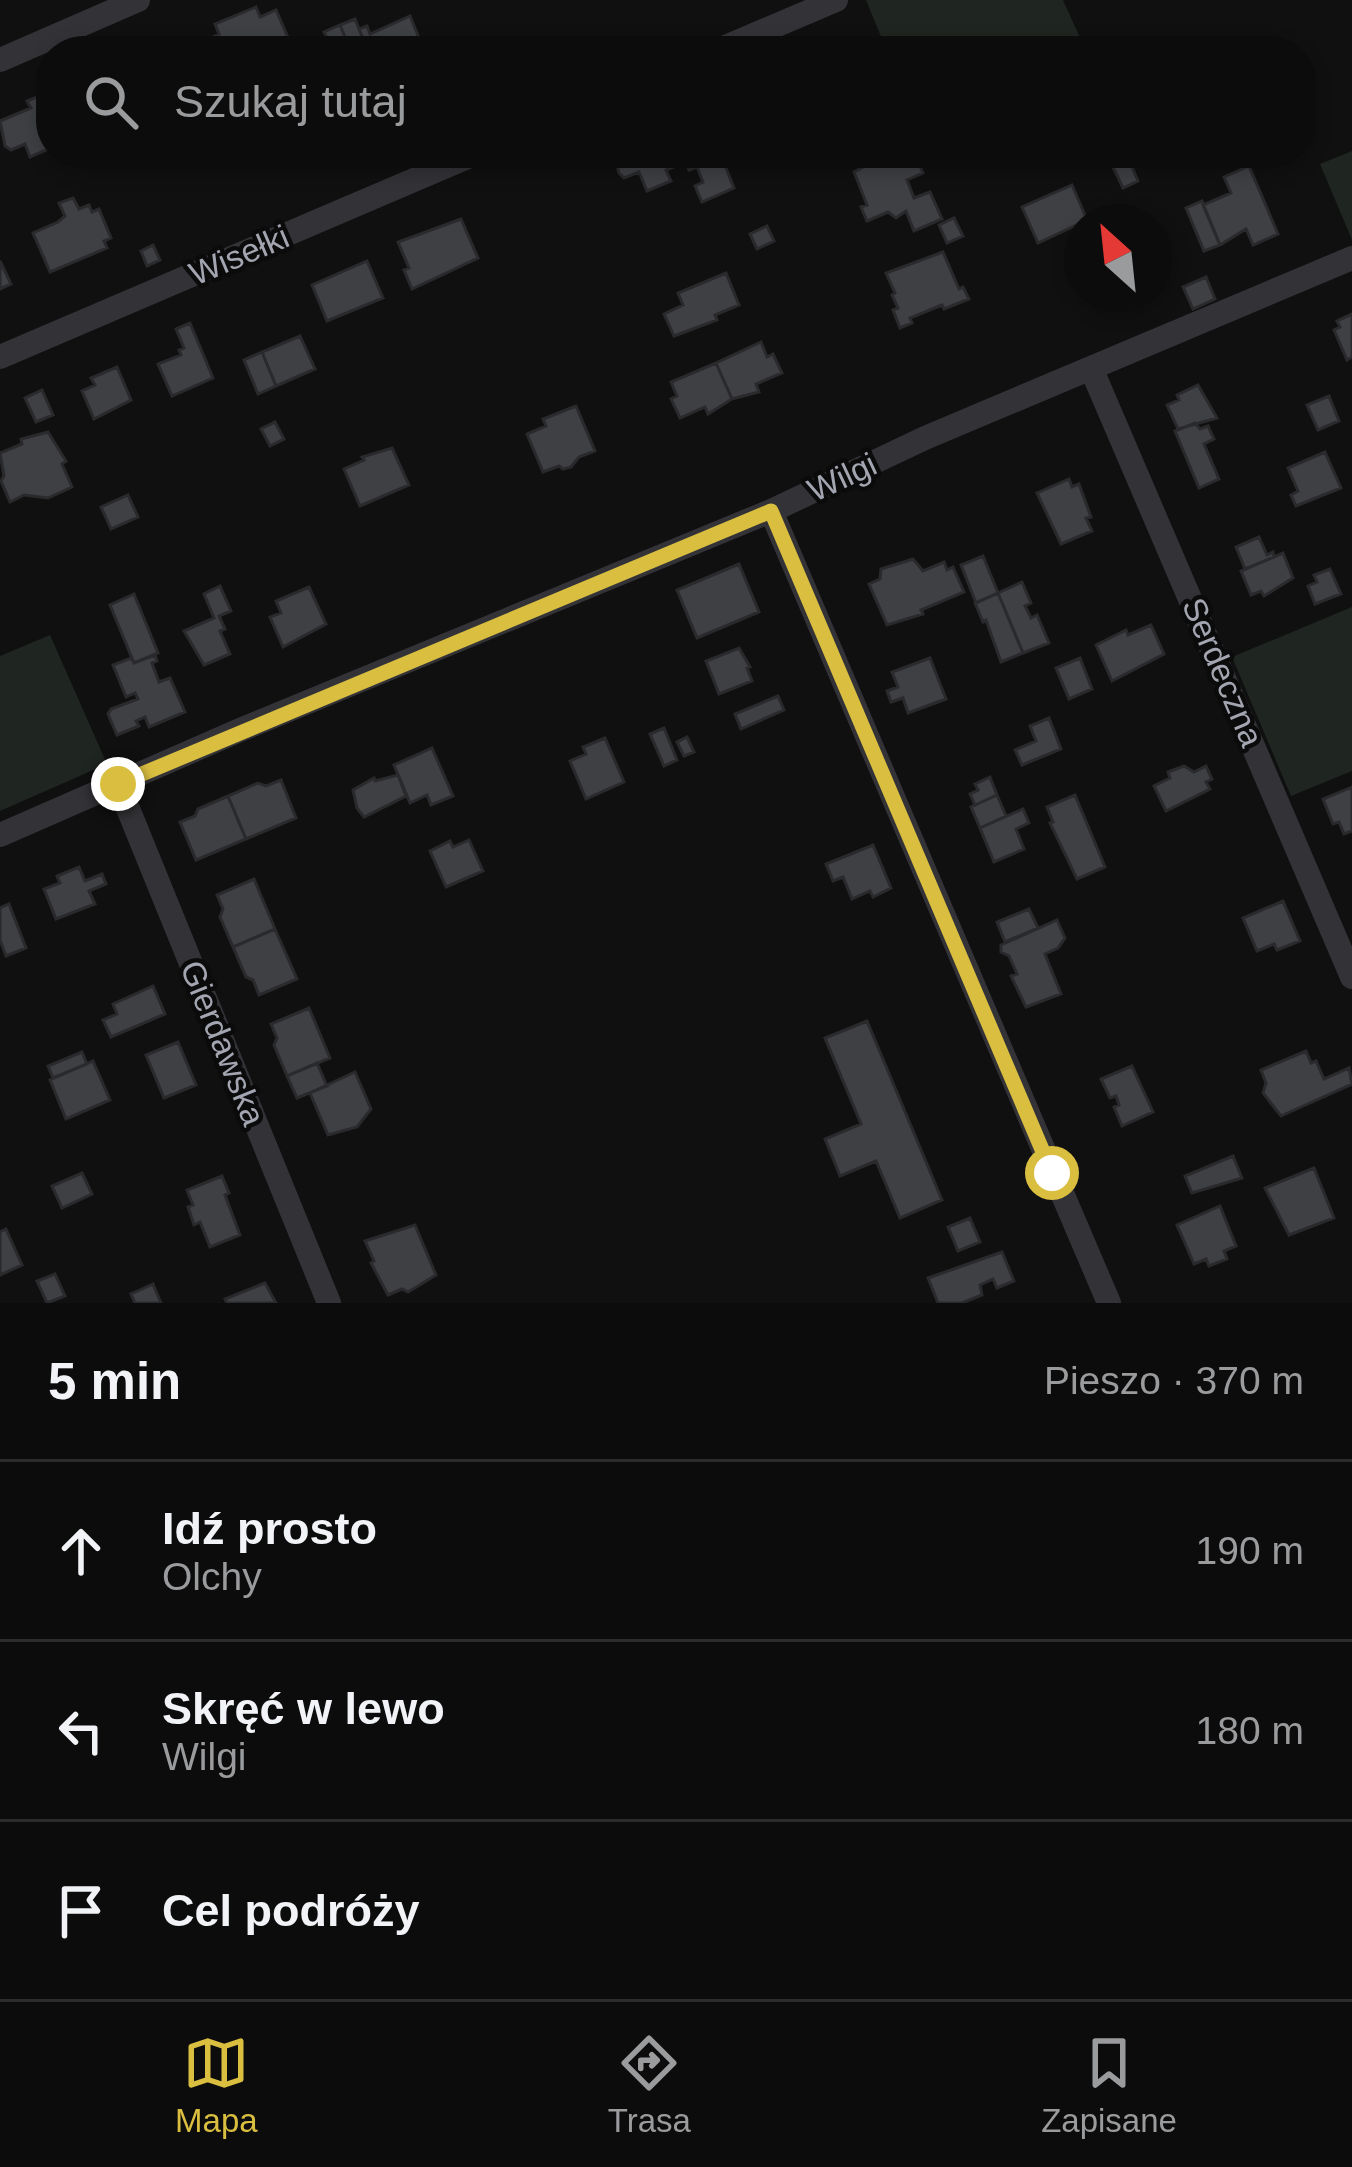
<!DOCTYPE html>
<html lang="pl">
<meta charset="utf-8">
<style>
:root{--surface:#0c0c0d;--page:#151516;--text:#f1f3f6;--muted:#9a9b9d;--line:#2c2c2e;--accent:#d9be40}
body{margin:0;font-family:Helvetica,sans-serif;background:var(--page);color:var(--text)}
.compass{position:absolute;left:1064px;top:204px;width:108px;height:108px;border-radius:50%;background:var(--surface);box-shadow:0 6px 18px #0003;rotate:333deg}
.stop{position:absolute;width:36px;height:36px;margin:-27px;border:9px solid #d9be40;border-radius:50%;background:#fff}
.stop.end{background:#d9be40;border-color:#fff;box-shadow:0 3px 12px #0008}
.list{margin:0;padding:0;list-style:none}
h2{display:flex;justify-content:space-between;align-items:center;height:156px;margin:0;padding:0 48px;font-size:51px}
h2 small{font-size:39px;font-weight:400;color:var(--muted)}
.list li{display:grid;grid-template-columns:78px 1fr auto;gap:36px;align-items:center;box-sizing:border-box;height:180px;padding:0 48px;border-top:3px solid var(--line)}
.list b{display:block;font-size:45px;white-space:nowrap}
.list p{margin:0;font-size:39px;white-space:nowrap;color:var(--muted)}
.list em{font-size:39px;font-style:normal;color:var(--muted)}
.icon{flex:none;width:66px;height:66px;fill:none;stroke:currentColor;stroke-width:2;stroke-linecap:round;stroke-linejoin:round}
.map{position:relative;flex:none;width:1352px;height:1303px;overflow:hidden}
.search{position:absolute;background:var(--surface);box-shadow:0 6px 18px #0003;left:36px;right:36px;top:36px;height:132px;display:flex;align-items:center;gap:30px;box-sizing:border-box;padding:0 42px;border-radius:48px;color:var(--muted);font-size:45px}
.sheet{height:696px;background:var(--surface)}
nav{display:flex;justify-content:space-around;align-items:center;box-sizing:border-box;height:168px;border-top:3px solid var(--line);background:var(--surface);font-size:33px;color:var(--muted)}
nav a{display:grid;justify-items:center;gap:6px}
nav .on{color:var(--accent)}
.map>svg:first-child{display:block}
.green{fill:#1f2520}
.building{fill:#3f4044;stroke:#2a2a2d;stroke-width:3}
.lines{fill:none;stroke-linecap:round;stroke-linejoin:round}
.minor{stroke:#333337;stroke-width:24}
.route{stroke:#d9be40;stroke-width:15}
.labels{text-anchor:middle;dominant-baseline:central;stroke-width:9;stroke-linejoin:round;paint-order:stroke}
.street-label{font-size:33px;fill:#a3a5b0;stroke:#0b0b0c}
</style>
<div class="map">
<svg width="1352" height="1303" viewBox="0 0 1352 1303">
<rect width="100%" height="100%" fill="#101011"/>
<path class="green" d="M866,0H1063L1086,51H887Z
M1352,151V240L1320,164Z
M1352,607V771L1291,796L1232,657Z
M50,635L107,764L0,811V656Z"/>
<path class="building" d="M256,7L260,17L276,10L290,42L272,50L267,39L243,51H211L206,40L219,34L215,24Z
M410,16L424,50L368,51L359,29L367,26L370,34Z
M355,19L359,29L368,51H351L340,25Z
M340,25L351,51H333L324,32Z
M51,91V148L30,157L25,144L11,150L5,146L0,121L31,108L27,101Z
M614,153H702L706,157L720,153L734,188L702,202L695,186L703,182L697,167L689,170L686,162L666,170L671,181L647,191L639,172L624,178L619,173Z
M914,153L923,173L907,180L914,198L930,192L942,219L914,231L906,211L896,218L888,212L867,221L861,207L867,205L854,172L885,155Z
M1129,160L1138,181L1123,188L1113,167Z
M1249,166L1278,234L1253,245L1246,229L1220,245L1203,205L1231,193L1224,177Z
M1072,185L1087,220L1038,243L1022,207Z
M73,198L79,209L89,205L92,212L99,209L111,238L104,241L107,248L50,272L33,233L58,222L65,216L59,203Z
M1202,201L1220,245L1204,251L1186,208Z
M954,218L963,236L947,243L939,225Z
M461,219L478,258L412,289L404,270L409,268L398,242Z
M767,226L774,241L757,249L750,234Z
M153,245L160,260L147,266L141,251Z
M943,252L959,289L963,287L969,299L944,309L942,305L910,318L912,323L900,328L893,310L898,308L892,295L895,293L886,273Z
M0,261L11,284L0,289Z
M367,261L383,298L327,321L312,285Z
M726,273L739,305L715,315L717,320L674,336L664,314L683,305L678,293Z
M1206,277L1215,299L1193,309L1183,287Z
M1352,314V357L1347,360L1334,330L1340,327L1337,321Z
M190,323L213,378L172,396L158,364L181,355L179,350L184,348L176,329Z
M300,336L315,369L276,386L262,352Z
M761,342L767,357L773,354L782,373L756,384L759,392L732,399L716,363Z
M262,352L276,386L258,394L244,360Z
M716,363L732,399L708,414L705,407L680,418L671,399L677,396L671,382Z
M117,367L131,400L94,419L82,391L95,385L91,378Z
M1198,385L1217,418L1178,429L1167,405L1179,400L1177,395Z
M42,390L53,415L36,422L25,398Z
M1329,396L1339,421L1318,430L1307,405Z
M576,406L595,451L579,457L571,467L563,469L559,466L543,472L527,434L546,426L543,419Z
M275,422L284,439L270,446L261,429Z
M1195,423L1200,429L1208,426L1214,439L1204,444L1219,479L1199,488L1175,431Z
M48,432L66,461L62,464L72,487L48,498L24,495L10,502L1,481L4,476L0,453L22,444L21,439Z
M392,448L409,485L360,506L344,469L364,460L362,457Z
M1325,452L1341,488L1296,506L1291,495L1298,491L1288,468Z
M1069,479L1072,487L1079,484L1091,517L1086,518L1092,531L1061,544L1037,493Z
M128,495L138,517L111,529L101,507Z
M1259,537L1267,555L1273,552L1274,557L1245,569L1236,547Z
M1283,553L1293,578L1264,596L1261,591L1251,595L1241,571Z
M983,556L998,593L976,603L961,565Z
M913,559L923,571L944,562L947,570L953,567L964,592L921,610L923,614L887,625L869,584L880,579L881,569Z
M739,564L759,612L697,638L677,590Z
M1330,569L1341,594L1315,604L1308,586L1317,582L1314,575Z
M1022,582L1031,603L1025,606L1031,618L1037,615L1049,643L1023,653L998,593Z
M220,586L231,611L219,616L225,629L220,631L230,654L204,665L184,631L214,618L204,594Z
M309,587L326,624L283,647L270,617L281,613L276,601Z
M998,593L1023,653L1001,662L986,620L983,622L975,603Z
M134,594L158,653L134,663L110,605Z
M1151,625L1164,654L1112,681L1096,645L1126,630L1128,635Z
M739,648L750,667L747,668L752,681L719,694L706,661Z
M155,655L157,661L152,663L159,682L170,678L185,712L149,727L145,717L136,721L139,726L117,735L108,714L111,709L138,699L135,693L126,697L113,665L131,658L134,663Z
M930,658L946,699L908,713L903,698L891,702L887,691L898,687L892,672Z
M1080,658L1092,689L1069,699L1056,668Z
M778,696L784,710L741,729L735,714Z
M1049,718L1061,749L1022,765L1015,750L1036,741L1030,726Z
M664,728L677,760L664,766L650,734Z
M687,737L694,752L684,756L677,742Z
M605,738L624,782L586,799L570,761L586,754L583,747Z
M432,748L453,796L431,805L427,795L410,803L394,765Z
M1184,766L1194,772L1206,766L1212,779L1206,782L1210,789L1166,811L1154,786L1170,778L1168,772Z
M398,775L406,796L364,817L357,808L353,790L374,778L375,781Z
M990,777L997,795L975,805L970,794L978,790L975,784Z
M281,780L296,818L246,839L228,796L258,783L266,786Z
M1352,787V831L1344,834L1339,822L1333,824L1323,799Z
M997,795L1006,816L980,828L971,807Z
M1075,795L1105,867L1077,879L1050,823L1053,822L1047,807Z
M228,796L246,839L196,860L180,822L195,816L198,809Z
M1023,809L1029,823L1016,829L1024,849L994,862L980,828Z
M469,840L483,871L446,887L430,851L450,841L453,847Z
M873,845L891,888L873,897L870,891L852,899L843,877L833,881L826,864Z
M79,867L85,881L102,874L106,884L89,891L95,904L56,919L44,889L60,883L57,876Z
M254,879L275,929L233,947L220,917L223,909L217,895Z
M1283,901L1300,941L1277,950L1274,944L1257,951L1243,918Z
M9,904L26,948L6,956L0,940V908Z
M1029,909L1038,928L1005,942L997,922Z
M1057,920L1065,938L1058,948L1045,954L1061,994L1026,1007L1011,976L1017,974L1009,956L1001,952V945Z
M275,929L297,979L259,995L253,980L246,977L233,947Z
M153,986L165,1014L111,1037L103,1020L117,1014L113,1004Z
M309,1008L330,1058L287,1076L274,1045L277,1038L271,1024Z
M867,1021L942,1200L900,1218L876,1161L840,1176L825,1139L861,1124L825,1038Z
M178,1042L196,1085L164,1098L146,1055Z
M1306,1051L1311,1063L1316,1061L1324,1079L1349,1068L1352,1084L1281,1116L1263,1093L1266,1083L1261,1070Z
M82,1052L87,1064L53,1078L48,1066Z
M93,1061L110,1100L66,1119L50,1080Z
M317,1063L327,1086L297,1098L287,1076Z
M1132,1066L1153,1112L1122,1126L1114,1107L1119,1105L1116,1096L1110,1098L1101,1079Z
M355,1072L371,1109L357,1127L328,1135L310,1093Z
M1233,1156L1242,1178L1192,1193L1185,1176Z
M1314,1168L1334,1218L1289,1235L1265,1188Z
M82,1173L92,1194L62,1208L52,1186Z
M222,1176L229,1193L225,1195L240,1235L210,1247L200,1222L194,1225L188,1207L193,1205L187,1190Z
M1220,1206L1236,1246L1224,1251L1227,1259L1209,1266L1206,1259L1194,1264L1177,1225Z
M970,1218L980,1242L958,1251L948,1227Z
M415,1225L436,1275L408,1292L402,1289L388,1295L371,1263L374,1261L365,1241Z
M6,1229L22,1265L0,1275V1232Z
M1002,1252L1014,1281L997,1288L993,1279L980,1285L982,1295L962,1303H938L928,1278Z
M55,1274L65,1296L47,1303L37,1281Z
M265,1283L276,1303H227L225,1299Z
M153,1284L161,1303H135L131,1294Z"/>
<g class="lines">
<path class="minor" d="M716,51L836,0
M0,60L138,0
M0,357L477,153
M1091,368L1352,977
M771,511L1109,1303
M118,784L329,1303
M0,835L240,730L771,511L925,438L1352,258"/>
</g>
<g class="lines">
<path class="route" d="M118,784L771,511L1052,1173"/>
</g>
<g class="labels">
<g class="street-label">
<text transform="translate(239 255) rotate(-23)">Wisełki</text>
<text transform="translate(842 477) rotate(-25)">Wilgi</text>
<text transform="translate(1223 672) rotate(67)">Serdeczna</text>
<text transform="translate(223 1043) rotate(68)">Gierdawska</text>
</g>
</g>
</svg>
<svg class="compass" viewBox="-18 -18 36 36"><path d="M0-13l5 13h-10z" fill="#e53935"/><path d="M0 13l5-13h-10z" fill="#9a9b9d"/></svg>
<div class="stop" style="left:1052px;top:1173px"></div>
<div class="stop end" style="left:118px;top:784px"></div>
<div class="search"><svg class="icon" aria-label="search" viewBox="0 0 24 24"><circle cx="10" cy="10" r="6"/><path d="M15 15l6 6"/></svg>Szukaj tutaj</div>
</div>
<section class="sheet">
<h2>5 min<small>Pieszo · 370 m</small></h2>
<ul class="list">
<li><svg class="icon" aria-label="ahead" viewBox="0 0 24 24"><path d="M12 20V5M6 11l6-6 6 6"/></svg><div><b>Idź prosto</b><p>Olchy</p></div><em>190 m</em></li>
<li><svg class="icon" aria-label="left" viewBox="0 0 24 24"><path d="M17 20v-9H6M10 6l-5 5 5 5"/></svg><div><b>Skręć w lewo</b><p>Wilgi</p></div><em>180 m</em></li>
<li><svg class="icon" aria-label="arrive" viewBox="0 0 24 24"><path d="M6 21V4h12l-3 4 3 4H6"/></svg><div><b>Cel podróży</b></div></li>
</ul>
</section>
<nav>
<a class="on"><svg class="icon" aria-label="map" viewBox="0 0 24 24"><path d="M3 6l6-2 6 2 6-2v14l-6 2-6-2-6 2zM9 4v14M15 6v14"/></svg>Mapa</a>
<a><svg class="icon" aria-label="directions" viewBox="0 0 24 24"><path d="M12 3l9 9-9 9-9-9zM9 14v-3h6M13 9l2 2-2 2"/></svg>Trasa</a>
<a><svg class="icon" aria-label="saved" viewBox="0 0 24 24"><path d="M7 4h10v16l-5-4-5 4z"/></svg>Zapisane</a>
</nav>
